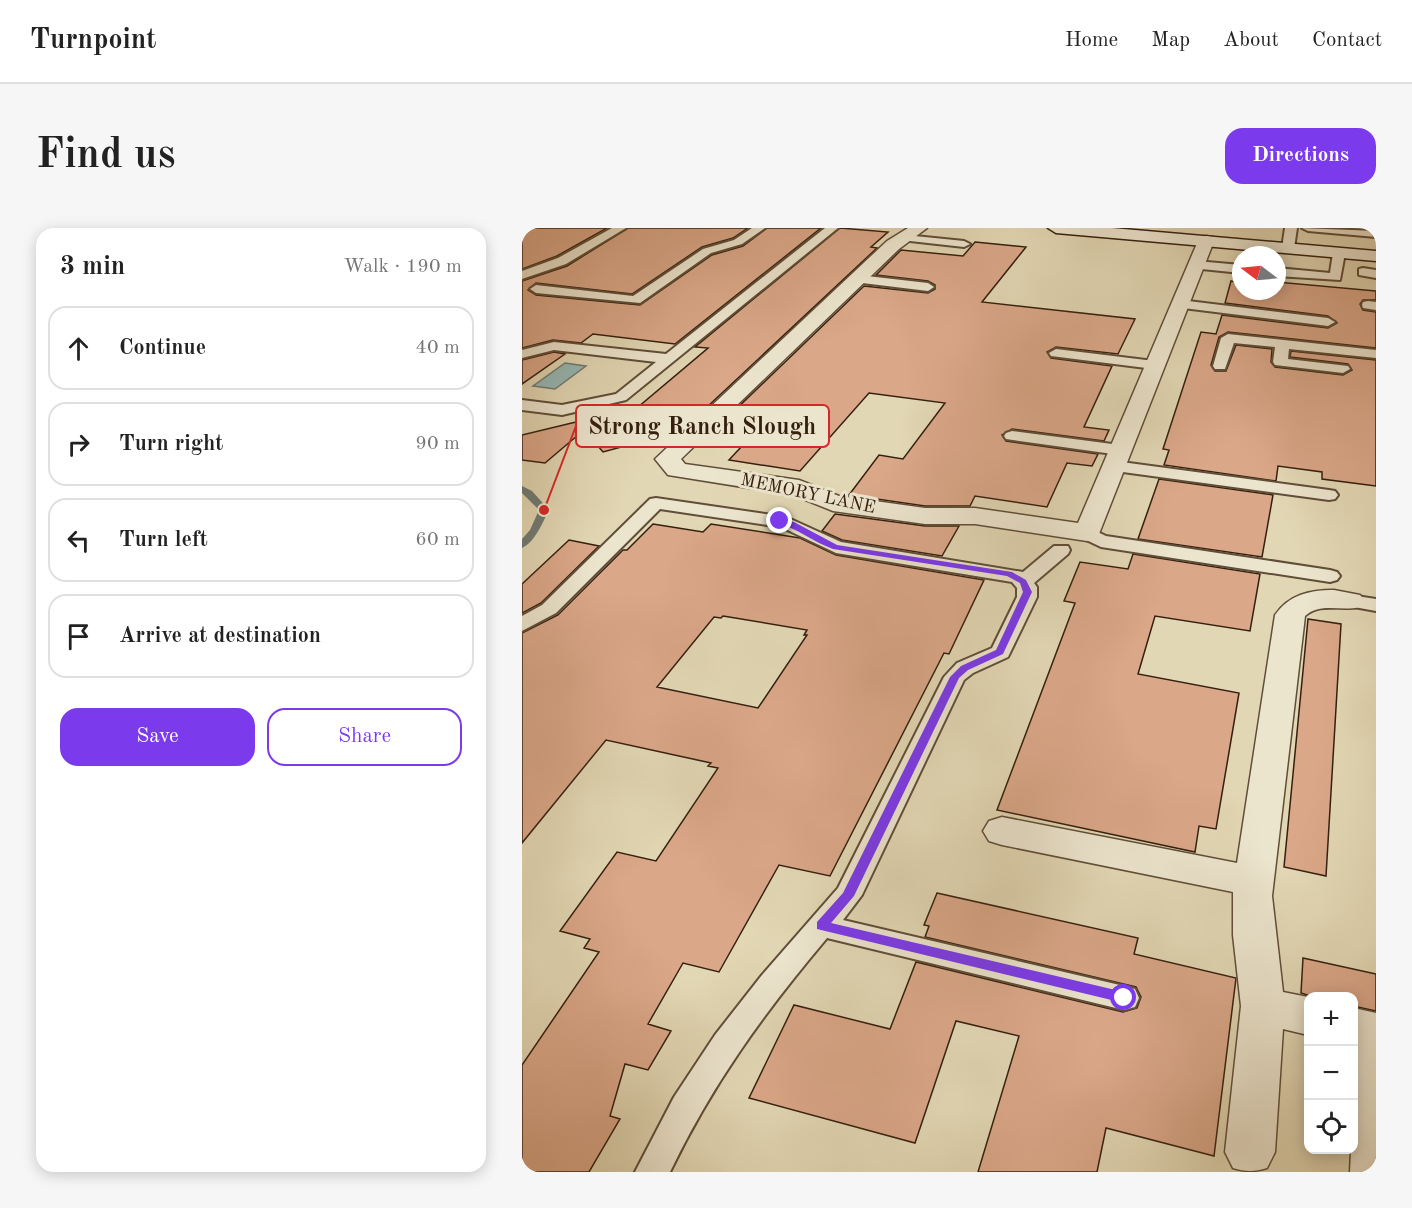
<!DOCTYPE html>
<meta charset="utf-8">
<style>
:root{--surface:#fff;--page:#f6f6f6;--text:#222;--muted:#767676;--line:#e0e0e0;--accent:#7c3aed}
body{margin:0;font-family:"Old Standard TT",serif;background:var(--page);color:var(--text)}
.controls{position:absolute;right:18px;bottom:18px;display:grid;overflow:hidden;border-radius:12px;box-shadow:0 3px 15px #0003}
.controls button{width:54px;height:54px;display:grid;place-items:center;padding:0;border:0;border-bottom:2px solid var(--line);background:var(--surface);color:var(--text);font:30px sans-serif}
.compass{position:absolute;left:710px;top:18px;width:54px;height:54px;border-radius:50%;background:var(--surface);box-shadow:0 3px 15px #0003;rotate:286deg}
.stop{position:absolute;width:18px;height:18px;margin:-14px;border:4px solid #7c3aed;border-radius:50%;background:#fff}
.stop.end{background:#7c3aed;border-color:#fff;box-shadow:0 2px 6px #0008}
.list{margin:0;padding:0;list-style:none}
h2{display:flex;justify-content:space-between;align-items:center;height:78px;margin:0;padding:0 24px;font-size:26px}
h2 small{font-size:20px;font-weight:400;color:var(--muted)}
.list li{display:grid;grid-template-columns:39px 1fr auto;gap:18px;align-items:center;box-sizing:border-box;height:84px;margin:0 12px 12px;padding:0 12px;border:2px solid var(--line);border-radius:18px}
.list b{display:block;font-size:22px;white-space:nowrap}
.list em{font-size:20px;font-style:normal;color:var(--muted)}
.actions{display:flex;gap:12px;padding:18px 24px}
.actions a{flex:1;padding:14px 0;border:2px solid var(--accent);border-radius:18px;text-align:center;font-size:21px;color:var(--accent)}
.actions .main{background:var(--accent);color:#fff}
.icon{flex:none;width:33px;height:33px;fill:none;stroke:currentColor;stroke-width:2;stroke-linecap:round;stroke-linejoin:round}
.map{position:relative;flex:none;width:854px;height:944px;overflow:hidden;border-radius:18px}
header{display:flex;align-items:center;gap:36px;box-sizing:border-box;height:84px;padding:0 30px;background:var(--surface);border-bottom:2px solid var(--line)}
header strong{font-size:28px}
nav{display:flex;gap:33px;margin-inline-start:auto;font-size:21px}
.intro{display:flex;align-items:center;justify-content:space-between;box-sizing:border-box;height:144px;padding:0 36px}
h1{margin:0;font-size:42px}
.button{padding:15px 27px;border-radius:18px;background:var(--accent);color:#fff;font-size:21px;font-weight:700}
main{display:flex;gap:36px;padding:0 36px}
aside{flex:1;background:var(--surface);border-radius:18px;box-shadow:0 3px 15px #0003}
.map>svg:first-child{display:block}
.water{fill:#96b8b5;stroke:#6f7b73;stroke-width:1.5}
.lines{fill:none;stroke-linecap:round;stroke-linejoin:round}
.stream{fill:#6f7b73;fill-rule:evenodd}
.building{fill:#daa788;stroke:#35200f;stroke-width:1.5;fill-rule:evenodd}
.service-casing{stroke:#604e38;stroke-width:4}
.minor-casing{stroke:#604e38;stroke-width:3}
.secondary-casing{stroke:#35200f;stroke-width:3}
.service{fill:#ece5ce;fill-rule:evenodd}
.minor{fill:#ece5ce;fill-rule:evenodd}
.secondary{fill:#ece5ce;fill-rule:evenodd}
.route{fill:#7c3aed}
.labels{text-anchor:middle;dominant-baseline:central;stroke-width:6;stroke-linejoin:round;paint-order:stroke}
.far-street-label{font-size:18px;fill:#35200f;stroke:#ece5ce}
.leader{fill:none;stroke:#d62828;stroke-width:2}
.callout-dot{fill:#d62828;stroke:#ece5ce;stroke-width:2}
.callout{fill:#ece5ce;stroke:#d62828;stroke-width:2}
.callout-label{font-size:24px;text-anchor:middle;font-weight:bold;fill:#35200f}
</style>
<header>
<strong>Turnpoint</strong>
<nav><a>Home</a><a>Map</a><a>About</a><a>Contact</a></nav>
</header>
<div class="intro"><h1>Find us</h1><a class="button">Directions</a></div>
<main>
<aside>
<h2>3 min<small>Walk · 190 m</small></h2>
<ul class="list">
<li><svg class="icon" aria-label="ahead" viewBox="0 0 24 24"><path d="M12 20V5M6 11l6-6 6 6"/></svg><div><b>Continue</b></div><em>40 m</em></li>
<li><svg class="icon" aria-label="right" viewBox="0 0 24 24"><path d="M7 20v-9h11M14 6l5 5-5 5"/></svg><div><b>Turn right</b></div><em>90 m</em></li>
<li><svg class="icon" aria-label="left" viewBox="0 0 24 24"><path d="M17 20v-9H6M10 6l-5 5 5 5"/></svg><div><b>Turn left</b></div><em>60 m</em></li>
<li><svg class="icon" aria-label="arrive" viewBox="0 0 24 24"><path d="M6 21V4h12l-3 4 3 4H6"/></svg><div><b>Arrive at destination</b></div></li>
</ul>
<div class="actions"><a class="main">Save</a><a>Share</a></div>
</aside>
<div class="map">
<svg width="854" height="944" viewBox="0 0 854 944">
<rect width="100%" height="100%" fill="#e2d7b4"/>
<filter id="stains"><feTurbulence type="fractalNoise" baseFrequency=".00333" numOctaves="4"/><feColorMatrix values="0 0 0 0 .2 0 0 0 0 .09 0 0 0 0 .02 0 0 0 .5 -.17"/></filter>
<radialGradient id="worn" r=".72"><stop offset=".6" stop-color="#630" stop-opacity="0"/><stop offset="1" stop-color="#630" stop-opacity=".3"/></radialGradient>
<path class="water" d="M43,135L64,138L33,161L11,158Z"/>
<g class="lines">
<path class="stream" d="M0,258L10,263L27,282C20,295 14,313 0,320V311L8,302L17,282L0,265Z"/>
</g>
<path class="building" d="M0,0H85L35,28L0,41Z
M106,0H226L211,10L180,19L110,66L14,55L6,62L14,67L118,77L190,27L221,18L245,0H299L153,116L71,106L59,115L31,112L0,120V53L45,38Z
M318,0L366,4L349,19L355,20L153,209L144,207L81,224L62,202L23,235L0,232V207L116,179L186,120L173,119Z
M453,14L504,19L460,74L613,91L596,126L534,119L525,124L529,130L590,138L562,199L587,202L582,213L490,201L480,207L484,213L576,226L570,238L545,235L525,279L453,268L448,278H403L327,267L357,227L381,231L423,175L347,165L278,243L207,232L220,218L181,213L342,58L406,65L413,61V57L406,53L354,47L379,22L441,28Z
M714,52H719V63H755V54L854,63V72H841L838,76L841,82L854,84V120L706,104L697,109L689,137L693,143H704L714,117L750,121L749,134L753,139L821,147L830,142L826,136L768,129L769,123L854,132V258L800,251V244L756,238L754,253L642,237L647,222L641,221L679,104L694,106L700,87L806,100L815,95L806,88L703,75L709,53L713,54Z
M32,124L43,126L0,156V132Z
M637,251L751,267L740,329L616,311Z
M313,286L403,298H437L420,328L320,312L300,303Z
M131,296L181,304L189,296L278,310L314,327L462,352L427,426L422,425L308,648L257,637L197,744L161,735L126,796L149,803L126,842L103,836L88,888L98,891L67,944H0V837L77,724L62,720L68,711L38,703L95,624L134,633L196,540L186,538L189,535L84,512L0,615V405L36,387L101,322H105ZM201,388L285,402L282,407H285L236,480L135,459L192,389L199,390Z
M47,312L77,318L19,375L0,385V356Z
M611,326L738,346L728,403L633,388L616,446L717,465L694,601L677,598L673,624L475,582L553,375L542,373L558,334L606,341Z
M786,391L819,396L804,648L762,639Z
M415,665L616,710L612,726L714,750L692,928L584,900L575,944H456L497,808L434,793L393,915L227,870L272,777L368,801L394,734L601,784L615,780L619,769L614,759L403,709L407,698L402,697Z
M781,730L854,746V783L831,778V768H788L779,765Z"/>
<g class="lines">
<defs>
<path id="service" d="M90,0H104L44,36L0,51V43L36,30Z
M230,0H243L220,16L189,25L118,75L14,65L8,61L14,57L111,68L181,21L212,12Z
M303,0H316L104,172L40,187L0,182V172L40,177L94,166L134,134L32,122L0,130V122L32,114L144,126Z
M763,0H775L772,20L766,23L760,20Z
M780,0L854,3V9L786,3Z
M383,7L442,13L448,16L442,19L379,12V8Z
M817,22L823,25L818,52L755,48V40L808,45L811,25Z
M674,33L719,37V45L670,40V34Z
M841,40L854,42V50L837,47V41Z
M336,47L406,55L412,59L406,63L332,54V48Z
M658,72L806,90L813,94L806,98L653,79L652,76Z
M846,73L854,74V82L841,80L840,77L841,74Z
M706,106L854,122V130L767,121L766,131L826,138L828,141L821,145L753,137L751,134L753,119L712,115L703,141H693L691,138L699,110Z
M534,121L632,133L639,137L632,141L529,128L527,125Z
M490,203L598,217L606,222L598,227L484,211L482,208L484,205Z
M592,233L807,262L813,263L816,267L813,271L807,272L586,242L584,238L586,234Z
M134,270L264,289L319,314L501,344L532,318H546L548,322L546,326L512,355L515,359V369L486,429L451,445L442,452L340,667L321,692L602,758L613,761L617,770L613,779L602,782L305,710C241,786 191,855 148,944H113L152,869L193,807L240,747L316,660L422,449L435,435L470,420L495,369V360L490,354L314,325L259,299L138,281L34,385L0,403V388L20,377L128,271Z
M565,299L584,308L808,342L815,344L818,348L815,352L808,354L579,319L558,309L556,305L558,301Z
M828,367L854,371V383L821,377L818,373L821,369Z"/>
<path id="minor" d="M386,0H405L377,21L159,231L163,236L277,252L317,268L403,280H453L556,295L676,13L684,8L690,9L692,13L575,311L565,313L453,296H403L311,283L271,267L146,247L133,231L365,13Z
M812,362L838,367L843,373L838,379C819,384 799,374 783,388L750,668L761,764L786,769V807L761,801L753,924L745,940C733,944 723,944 711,940L703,924L719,778L711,707V664L480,617L467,613L461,603L467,593L480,589L715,635L753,387C767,367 787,362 812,362Z
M832,780L854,785V944H828L829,922H832Z"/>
<path id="secondary" d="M526,0H590L854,23V33L534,5Z"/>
</defs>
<use href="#service" class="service-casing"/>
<use href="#minor" class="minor-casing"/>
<use href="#secondary" class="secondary-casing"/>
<use href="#service" class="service"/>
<use href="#minor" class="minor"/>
<use href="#secondary" class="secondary"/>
</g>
<path class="route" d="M258,291L272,294L315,317L490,344L504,352L510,364L481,426L446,442L437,450L332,668L309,695L602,764L607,766L609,770L607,774L602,775L295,701V694L321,665L428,449L439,438L474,422L501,364L498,355L485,348L311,321C291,314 275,300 255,295L254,293Z"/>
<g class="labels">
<g class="far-street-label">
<text transform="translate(286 266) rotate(12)">MEMORY LANE</text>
</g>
</g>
<path class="leader" d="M22 282L54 198"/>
<circle class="callout-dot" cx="22" cy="282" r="6"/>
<rect class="callout" x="54" y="177" width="253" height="42" rx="6"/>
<g class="callout-label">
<text x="180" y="206">Strong Ranch Slough</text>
</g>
<rect width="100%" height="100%" filter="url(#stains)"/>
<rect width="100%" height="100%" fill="url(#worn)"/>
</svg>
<div class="controls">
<button>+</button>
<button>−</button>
<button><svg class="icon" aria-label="locate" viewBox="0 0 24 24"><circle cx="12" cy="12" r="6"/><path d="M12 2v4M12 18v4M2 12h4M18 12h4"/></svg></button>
</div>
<svg class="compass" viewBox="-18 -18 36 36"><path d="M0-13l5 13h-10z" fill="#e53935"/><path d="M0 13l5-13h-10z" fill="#767676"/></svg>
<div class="stop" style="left:602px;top:770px"></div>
<div class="stop end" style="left:258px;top:293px"></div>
</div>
</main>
